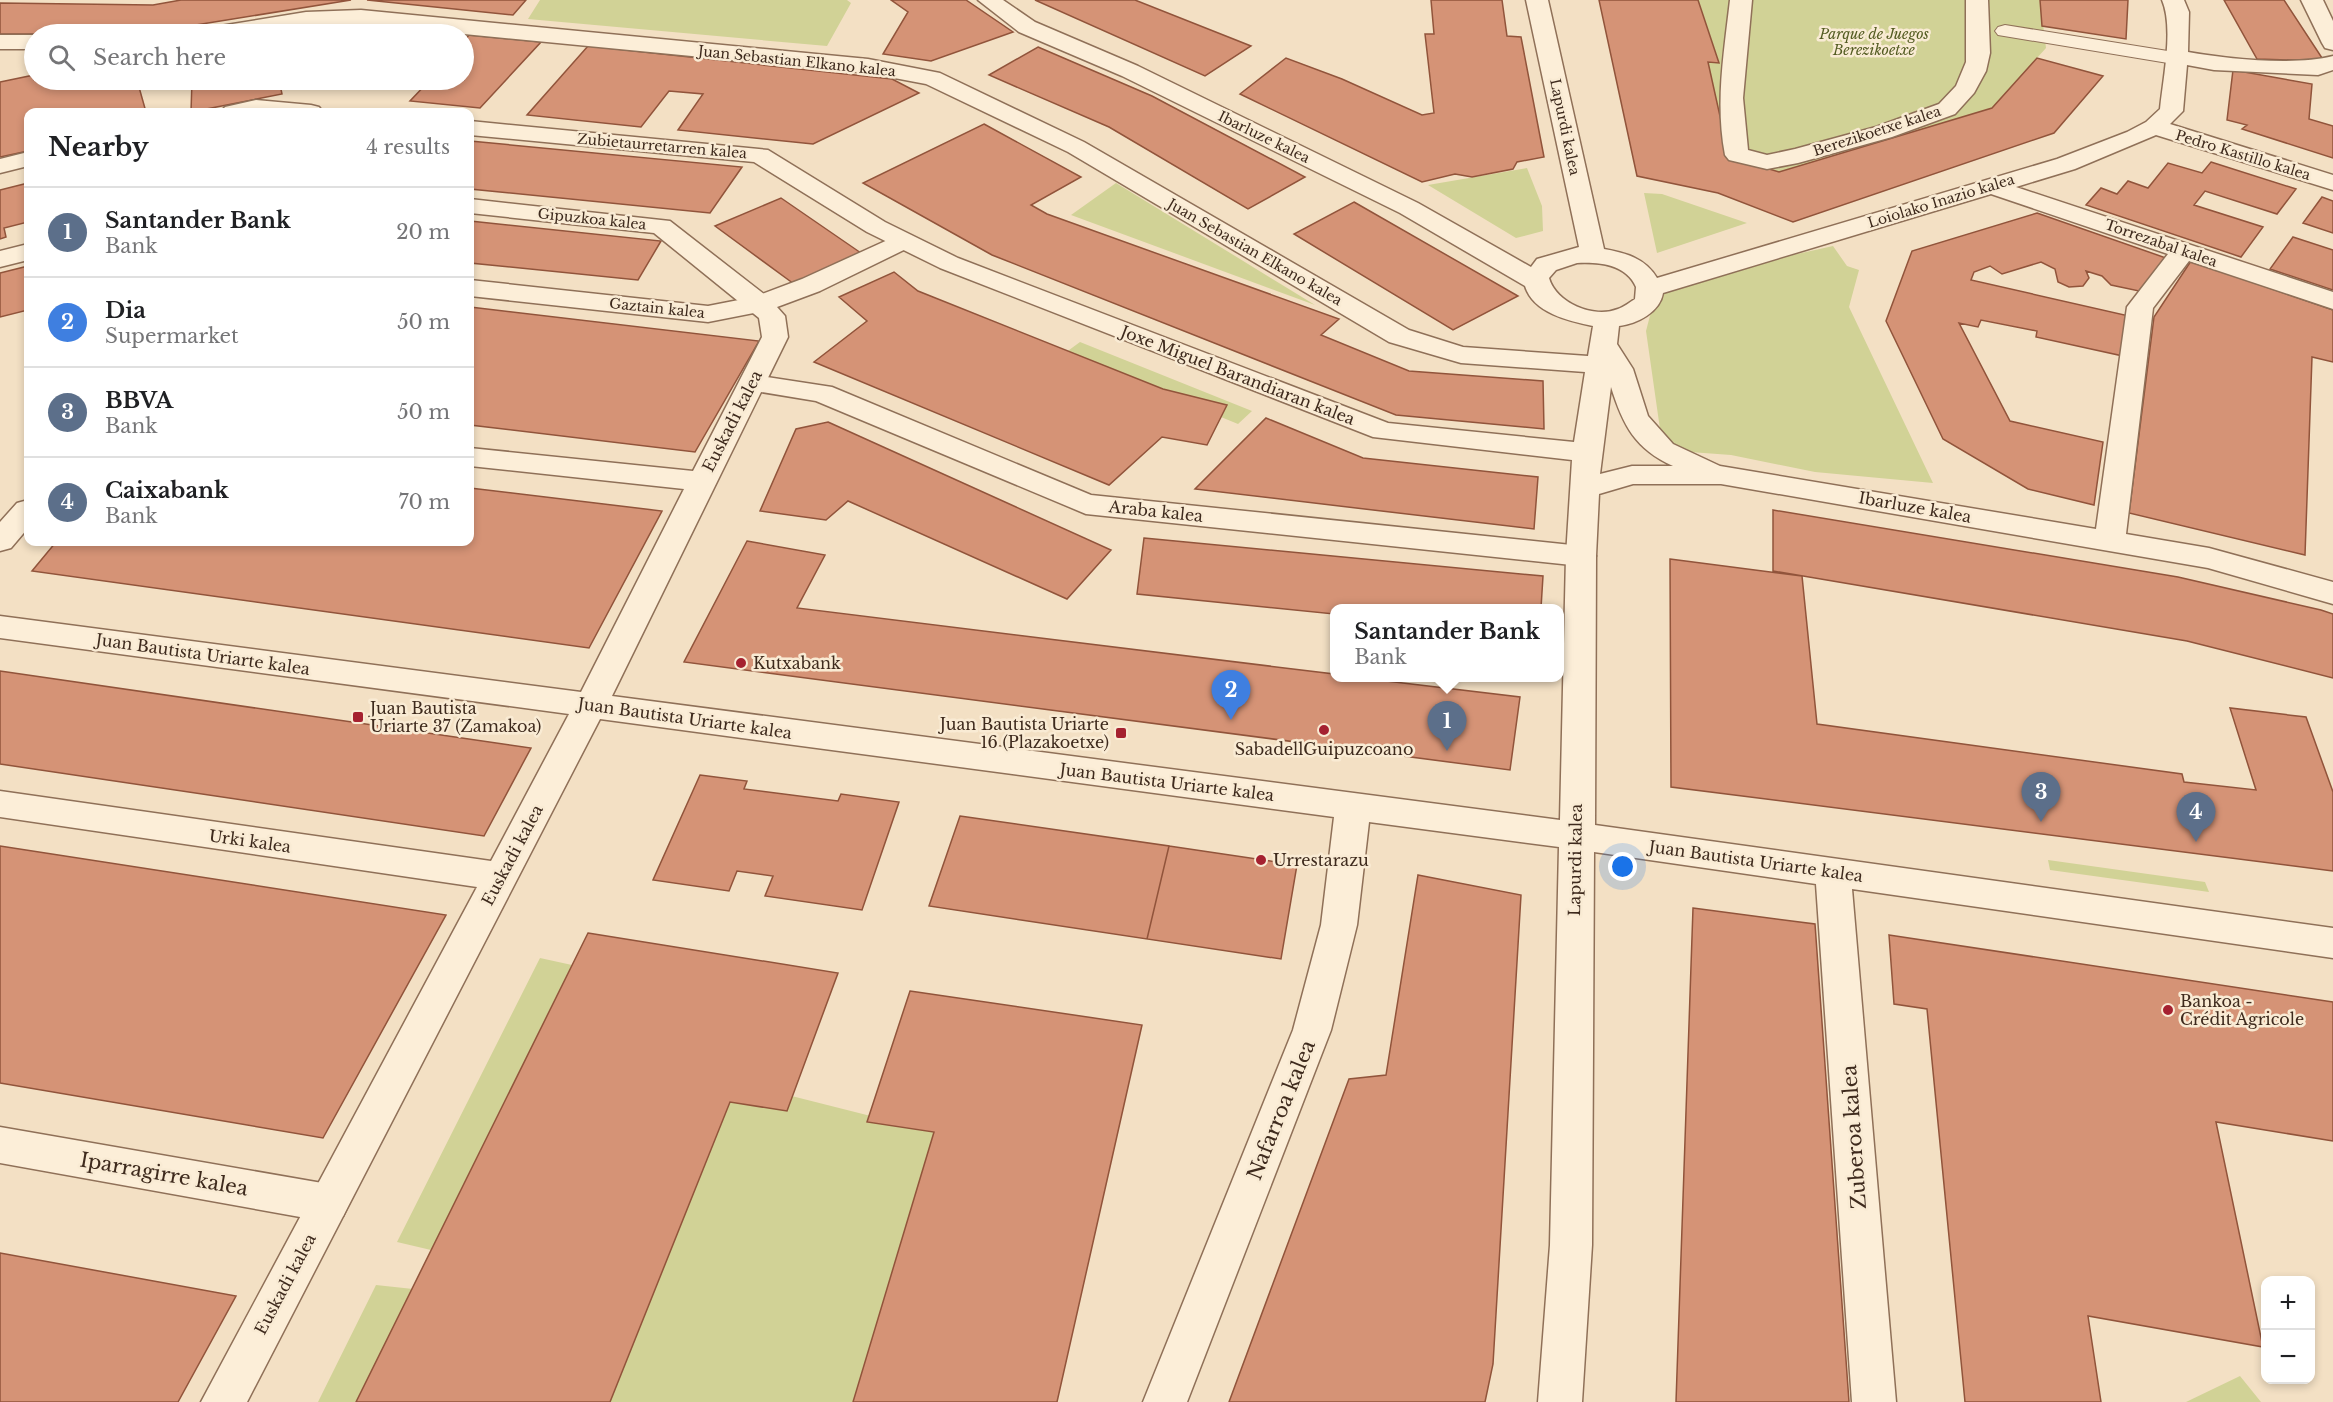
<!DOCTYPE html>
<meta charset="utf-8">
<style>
:root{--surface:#fff;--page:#f2f2f2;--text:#202124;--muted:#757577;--line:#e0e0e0;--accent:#0f766e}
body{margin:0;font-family:"Libre Baskerville",serif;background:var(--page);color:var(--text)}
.controls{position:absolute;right:18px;bottom:18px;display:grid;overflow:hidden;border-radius:12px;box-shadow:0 3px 9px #0003}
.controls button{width:54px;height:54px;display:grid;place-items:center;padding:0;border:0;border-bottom:2px solid var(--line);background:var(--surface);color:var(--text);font:30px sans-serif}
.you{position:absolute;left:1623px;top:867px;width:21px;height:21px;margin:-15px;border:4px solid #fff;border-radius:50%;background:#1a73e8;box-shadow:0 0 0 9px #1a73e833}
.badge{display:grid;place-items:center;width:39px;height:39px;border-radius:50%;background:var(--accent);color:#fff;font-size:20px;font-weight:700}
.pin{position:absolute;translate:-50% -50px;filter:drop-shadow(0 2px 3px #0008)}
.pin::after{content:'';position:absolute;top:32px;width:21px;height:18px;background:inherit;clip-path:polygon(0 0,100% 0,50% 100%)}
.popup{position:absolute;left:1330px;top:604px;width:234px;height:78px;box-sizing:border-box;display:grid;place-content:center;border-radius:12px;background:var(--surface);filter:drop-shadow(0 2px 4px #0005);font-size:20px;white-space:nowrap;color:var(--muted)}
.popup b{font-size:22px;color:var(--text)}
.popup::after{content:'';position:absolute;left:50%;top:100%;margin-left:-12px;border:12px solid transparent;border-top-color:var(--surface)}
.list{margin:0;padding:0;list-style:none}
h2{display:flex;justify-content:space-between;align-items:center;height:78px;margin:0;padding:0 24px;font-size:26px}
h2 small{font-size:20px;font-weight:400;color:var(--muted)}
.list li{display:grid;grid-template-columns:39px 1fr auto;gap:18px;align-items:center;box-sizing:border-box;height:90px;padding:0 24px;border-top:2px solid var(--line)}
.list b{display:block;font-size:22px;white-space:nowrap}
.list p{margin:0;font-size:20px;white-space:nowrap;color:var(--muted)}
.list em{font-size:20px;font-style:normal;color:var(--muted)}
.icon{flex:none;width:33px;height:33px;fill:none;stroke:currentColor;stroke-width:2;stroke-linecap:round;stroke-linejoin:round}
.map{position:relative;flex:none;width:2333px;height:1402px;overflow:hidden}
.search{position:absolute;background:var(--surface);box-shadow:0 3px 9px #0003;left:24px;top:24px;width:450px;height:66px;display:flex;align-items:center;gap:15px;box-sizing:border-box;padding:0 21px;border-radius:33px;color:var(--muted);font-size:22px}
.panel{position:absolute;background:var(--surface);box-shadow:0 3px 9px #0003;left:24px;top:108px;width:450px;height:438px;border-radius:12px}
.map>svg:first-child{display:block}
.green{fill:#d1d296}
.building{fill:#d59376;stroke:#91543b;stroke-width:1.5}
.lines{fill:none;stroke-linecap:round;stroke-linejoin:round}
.service-casing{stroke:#8f7058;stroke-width:2}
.pedestrian-casing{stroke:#8f7058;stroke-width:3}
.minor-casing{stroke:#8f7058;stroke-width:3}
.service{fill:#fceed8;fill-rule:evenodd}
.pedestrian{fill:#fceed8;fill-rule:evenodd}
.minor{fill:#fceed8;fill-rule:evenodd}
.poi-dot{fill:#a52130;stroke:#f9ebd4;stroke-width:2}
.labels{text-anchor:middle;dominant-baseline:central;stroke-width:5;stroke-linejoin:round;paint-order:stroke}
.far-park-label{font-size:14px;font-style:italic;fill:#545c22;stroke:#f9ebd4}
.far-street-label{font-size:14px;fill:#3e2a1d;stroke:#f9ebd4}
.street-label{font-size:16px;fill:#3e2a1d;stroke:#f9ebd4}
.poi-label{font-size:16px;fill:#3e2a1d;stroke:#f9ebd4;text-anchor:start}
.near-street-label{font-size:20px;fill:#3e2a1d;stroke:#f9ebd4}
</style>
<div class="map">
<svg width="2333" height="1402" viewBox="0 0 2333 1402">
<rect width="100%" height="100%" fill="#f3e0c4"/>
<path class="green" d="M540,0H847L851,3L827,46L528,19Z
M1698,0H2040L2046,48L1992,108L1779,172L1729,157L1708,62H1719Z
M1527,168L1542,206L1543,231L1516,238L1428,185Z
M1116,183L1315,305L1071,215Z
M1644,193L1662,194L1747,223L1657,253Z
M1833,246L1847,266L1859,270L1849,307L1933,483L1815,472L1731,455L1663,450L1646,331L1658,285Z
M1080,342L1252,411L1238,424L1065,353Z
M2048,860L2205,882L2209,892L2050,870Z
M540,958L572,965L431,1250L397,1242Z
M697,1072L934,1132L853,1402H555Z
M376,1285L413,1289L356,1402H318Z
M2240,1376L2261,1402H2186Z"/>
<path class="building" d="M181,0H351L140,34H0V3L153,5Z
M367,0H526L513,15Z
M891,0H966L1013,32L931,61L883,54L908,12Z
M1035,0H1135L1251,46L1205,76Z
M1431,0H1502L1507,36L1521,37L1544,157L1517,162L1513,169L1472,177L1455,174L1422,182L1240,94L1286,58L1342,79L1422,115L1434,113L1425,34H1434Z
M1599,0H1698L1719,63L1708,62L1729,157L1779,172L1992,108L2037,58L2103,76L2054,133L1793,222L1718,193L1637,176Z
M2040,0H2128L2126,39L2042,26Z
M2224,0H2284L2324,61L2257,59Z
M333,28L392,34H297Z
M469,35L541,42L480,108L410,101L430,80H464V41Z
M588,46L892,79L919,93L813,144L678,130L703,94L669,91L641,127L527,115Z
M1038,47L1152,96L1305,177L1248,209L1109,127L989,75Z
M2233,70L2312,84L2309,119L2333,126V158L2242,129L2247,125L2227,120Z
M34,75V80H137L146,112H28V151L0,157V82Z
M192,80H279L282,94L191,112Z
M356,80H406L401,84Z
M984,124L1081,177L1031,205L1047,214L1339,319L1321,335L1409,371L1543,381L1544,429L1396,415L992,255L863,183Z
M470,141L742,167L710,213L470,189Z
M2211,162L2296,189L2277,214L2205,191L2194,205L2263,227L2241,257L2086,205L2101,188L2117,194L2128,181L2148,188L2168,163L2202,173Z
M28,183V222L4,228L6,237L0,239V190Z
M2322,197L2333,201V233L2303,223Z
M781,198L861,253L794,284L715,226Z
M1354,202L1518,296L1453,330L1294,234Z
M2037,213L2166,258L2139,291L2111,285L2102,276L2086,271L2089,278L2083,286L2069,287L2058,282L2055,269L2041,262L2002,274L1990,266L1974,272L1971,280L2129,316L2123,356L2036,337L2037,331L1981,320L1978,327L1959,323L2010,421L2103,442L2094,505L2028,489L1943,439L1886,321L1912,251Z
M470,221L661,241L638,280L470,263Z
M2293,237L2333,250V290L2270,269Z
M2191,261L2333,310V362L2312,357L2305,555L2129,513L2154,317Z
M28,266V310L0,317V273Z
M894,272L918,291L1163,389L1227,405L1207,445L1162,437L1109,485L814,362L867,321L839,297Z
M470,307L759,341L695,452L470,425Z
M1266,418L1363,458L1538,477L1534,529L1195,489Z
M828,422L1111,550L1067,599L848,501L826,520L760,511L796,429Z
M470,488L662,511L589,648L32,571L56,542H470Z
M1773,510L2178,577L2321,610L2333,614V678L2187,641L1773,571Z
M1144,538L1543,576L1541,608H1334V614L1137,594Z
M747,541L825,555L797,608L1334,674V678H1361L1520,697L1510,770L684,662Z
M1670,559L1802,576L1817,724L2182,774L2184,782L2256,790L2230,708L2306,717L2333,792V871L1671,787Z
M0,671L531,748L484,836L0,764Z
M700,775L747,781L744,789L838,801L841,794L899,802L862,910L765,896L773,876L737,871L729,891L653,880Z
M960,816L1169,846L1147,939L929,906Z
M0,846L446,915L323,1138L0,1083Z
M1169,846L1297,865L1281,959L1147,939Z
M1418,875L1521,895L1493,1364L1485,1402H1229L1349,1079L1386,1075Z
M1693,908L1815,924L1849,1402H1676Z
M588,933L838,973L787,1111L730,1102L610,1402H356Z
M1889,935L2333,1002V1141L2216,1122L2263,1347L2088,1316L2101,1402H1965L1927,1009L1894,1004Z
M910,991L1142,1025L1057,1402H853L934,1132L867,1122Z
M0,1253L236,1296L178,1402H0Z"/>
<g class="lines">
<defs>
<path id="service" d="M2005,25L2174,52L2182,53L2185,58L2182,63L2174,64L1998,35L1995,31L1998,27Z"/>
<path id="pedestrian" d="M1730,0H1752L1743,98L1748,150L1767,155L1795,149L1876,127L1939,104L1956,86L1966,62V0H1988L1990,53L1986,71L1974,93L1955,114L1892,137L1798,163L1767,169L1729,160L1725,155C1715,103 1724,52 1730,0Z
M903,233L912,236L916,241L912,246L820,291L769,310L708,322L470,296V280L708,306L754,297L802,279Z
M753,375L832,387L1091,495L1581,546L1592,549L1596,556L1592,563L1581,566L1086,514L816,401L743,389L739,383L743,377Z
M0,1127L328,1184L343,1190L349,1203L343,1216L328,1222L0,1163Z"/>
<path id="minor" d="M978,0H1003L1035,22L1138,66L1418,203L1531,267L1537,259L1579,247L1526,0H1548L1604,249C1626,253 1645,258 1657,278L2057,159L2127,132L2146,122L2160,109C2163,78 2174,28 2162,0H2184L2189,12L2188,52C2228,59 2294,66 2333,56V70L2318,75L2214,70L2187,65L2183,111L2170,124L2333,175V190L2156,135L2075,169L2016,187L2333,292V309L2189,261L2153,308L2126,534L2209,548L2333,582V604L2208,568L1721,484H1633L1599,494L1596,556L1595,825L2333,928V958L1852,889L1896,1402H1852L1816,884L1594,852L1592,1245L1582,1402H1538L1550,1245L1559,847L1369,822L1357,925L1331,1030L1187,1402H1143L1293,1030L1321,925L1334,817L600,719L247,1402H201L477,887L0,817V791L491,861L569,714L0,638V616L581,692L684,489L470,466V448L693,471L762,337L759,318L654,233L470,213V199L670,221L769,298L785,316L788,337L612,696L1560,820L1566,556L1572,460L1373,437L940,268L867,232L754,162L470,135V121L768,150L885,222L958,258L1388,423L1574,442L1585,372L1461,363L1389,342L1068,152L926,84L868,73L361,24L306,26L251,34H203L206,29L214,27L306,12L361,10L868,59L940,73L1084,142L1409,330L1463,347L1588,356L1593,326C1569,321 1533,313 1525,286L1400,213L1122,76L1019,32ZM1991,194L2168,254L2127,307L2096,529L1720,466L1673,444L1648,416L1633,369L1617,344L1619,326C1637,324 1660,312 1663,293ZM1577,263C1599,262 1626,264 1636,287L1635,299C1630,302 1624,307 1618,309C1594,319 1556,303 1549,278L1556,270ZM1611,387C1623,425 1635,449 1673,466H1632L1600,474Z
M2301,0H2323L2333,21V50L2325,48L2322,43Z
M0,35H34V49H0Z
M256,100L311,105L319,107L323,112H221L225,107Z
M28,152V166L0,173V159Z
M28,244V260L0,267V251Z
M28,500V528L11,548L0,551V522L17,503Z"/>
</defs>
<use href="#service" class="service-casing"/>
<use href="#pedestrian" class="pedestrian-casing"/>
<use href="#minor" class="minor-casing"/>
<use href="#service" class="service"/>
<use href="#pedestrian" class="pedestrian"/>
<use href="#minor" class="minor"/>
</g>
<g class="poi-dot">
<circle cx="741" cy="663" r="6"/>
<rect x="352" y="711" width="12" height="12" rx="3"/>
<circle cx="1324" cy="730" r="6"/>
<rect x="1115" y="727" width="12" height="12" rx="3"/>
<circle cx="1261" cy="860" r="6"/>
<circle cx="2168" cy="1010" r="6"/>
</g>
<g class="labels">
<g class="far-park-label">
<text x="1874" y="34">Parque de Juegos<tspan x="1874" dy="16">Berezikoetxe</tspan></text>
</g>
<g class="far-street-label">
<text transform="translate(797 61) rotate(6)">Juan Sebastian Elkano kalea</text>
<text transform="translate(1565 127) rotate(78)">Lapurdi kalea</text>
<text transform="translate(1877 131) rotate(-18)">Berezikoetxe kalea</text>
<text transform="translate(1264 137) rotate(26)">Ibarluze kalea</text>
<text transform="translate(662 146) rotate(5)">Zubietaurretarren kalea</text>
<text transform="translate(2243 155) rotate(17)">Pedro Kastillo kalea</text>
<text transform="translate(1941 201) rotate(-17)">Loiolako Inazio kalea</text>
<text transform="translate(592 219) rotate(6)">Gipuzkoa kalea</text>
<text transform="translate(2161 243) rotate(19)">Torrezabal kalea</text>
<text transform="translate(1255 252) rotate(30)">Juan Sebastian Elkano kalea</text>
<text transform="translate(657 308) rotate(6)">Gaztain kalea</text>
</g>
<g class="street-label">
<text transform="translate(1238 375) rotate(21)">Joxe Miguel Barandiaran kalea</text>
<text transform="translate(732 421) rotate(-63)">Euskadi kalea</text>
<text transform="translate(1915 507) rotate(10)">Ibarluze kalea</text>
<text transform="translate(1156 511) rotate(6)">Araba kalea</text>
<text transform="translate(203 654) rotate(8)">Juan Bautista Uriarte kalea</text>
<text transform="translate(685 718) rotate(8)">Juan Bautista Uriarte kalea</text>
<text transform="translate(1167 782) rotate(7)">Juan Bautista Uriarte kalea</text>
<text transform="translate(250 841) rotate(8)">Urki kalea</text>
<text transform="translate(512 855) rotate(-62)">Euskadi kalea</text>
<text transform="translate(1575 860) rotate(-89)">Lapurdi kalea</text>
<text transform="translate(1756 861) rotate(8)">Juan Bautista Uriarte kalea</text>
<text transform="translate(285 1284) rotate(-62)">Euskadi kalea</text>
</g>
<g class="poi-label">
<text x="753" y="663">Kutxabank</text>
<text x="370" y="708">Juan Bautista<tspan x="370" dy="18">Uriarte 37 (Zamakoa)</tspan></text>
<text x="1109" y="724" text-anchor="end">Juan Bautista Uriarte<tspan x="1109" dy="18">16 (Plazakoetxe)</tspan></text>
<text x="1324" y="749" text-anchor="middle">SabadellGuipuzcoano</text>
<text x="1273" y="860">Urrestarazu</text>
<text x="2180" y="1001">Bankoa -<tspan x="2180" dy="18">Crédit Agricole</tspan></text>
</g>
<g class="near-street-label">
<text transform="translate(1281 1110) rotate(-68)">Nafarroa kalea</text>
<text transform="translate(1854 1137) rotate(-94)">Zuberoa kalea</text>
<text transform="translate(164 1174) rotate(10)">Iparragirre kalea</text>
</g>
</g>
</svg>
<div class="controls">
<button>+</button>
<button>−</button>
</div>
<div class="you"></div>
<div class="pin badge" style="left:1447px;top:751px;background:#5c6f8a">1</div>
<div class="popup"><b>Santander Bank</b>Bank</div>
<div class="pin badge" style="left:1231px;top:720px;background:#3f7fe0">2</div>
<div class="pin badge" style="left:2041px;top:822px;background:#5c6f8a">3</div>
<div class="pin badge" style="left:2196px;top:842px;background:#5c6f8a">4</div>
<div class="search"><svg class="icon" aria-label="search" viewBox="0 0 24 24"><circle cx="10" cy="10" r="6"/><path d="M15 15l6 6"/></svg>Search here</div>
<section class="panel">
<h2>Nearby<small>4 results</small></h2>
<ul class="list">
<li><span class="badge" style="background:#5c6f8a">1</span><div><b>Santander Bank</b><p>Bank</p></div><em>20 m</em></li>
<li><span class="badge" style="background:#3f7fe0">2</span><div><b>Dia</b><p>Supermarket</p></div><em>50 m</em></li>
<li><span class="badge" style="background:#5c6f8a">3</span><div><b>BBVA</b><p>Bank</p></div><em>50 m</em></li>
<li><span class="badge" style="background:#5c6f8a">4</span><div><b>Caixabank</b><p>Bank</p></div><em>70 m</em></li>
</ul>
</section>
</div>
